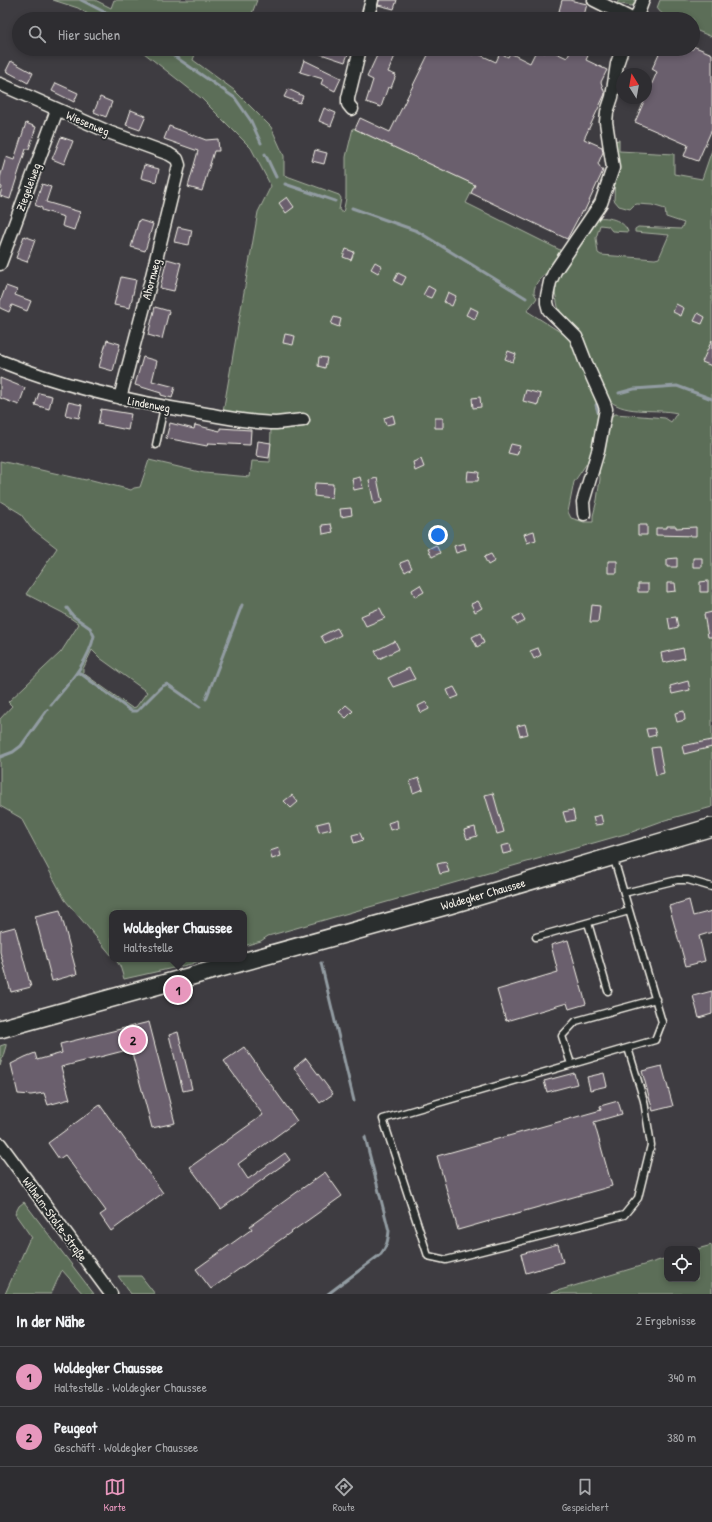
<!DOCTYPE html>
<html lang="de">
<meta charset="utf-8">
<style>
:root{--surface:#2e2d31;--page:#3a393d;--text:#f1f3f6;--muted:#a7a8ab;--line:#49494d;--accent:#e797bd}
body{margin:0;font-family:"Patrick Hand",sans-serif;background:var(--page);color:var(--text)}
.controls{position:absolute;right:12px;bottom:12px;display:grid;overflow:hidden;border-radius:8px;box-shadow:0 2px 6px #0003}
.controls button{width:36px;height:36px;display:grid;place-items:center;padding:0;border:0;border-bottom:1px solid var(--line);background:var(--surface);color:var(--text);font:20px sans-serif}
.compass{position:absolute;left:616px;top:68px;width:36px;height:36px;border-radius:50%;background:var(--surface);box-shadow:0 2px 6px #0003;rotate:349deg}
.you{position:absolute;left:438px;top:535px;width:14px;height:14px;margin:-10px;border:3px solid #fff;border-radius:50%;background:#1a73e8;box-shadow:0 0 0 6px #1a73e833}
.badge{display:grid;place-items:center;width:26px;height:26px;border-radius:50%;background:var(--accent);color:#111;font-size:13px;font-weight:700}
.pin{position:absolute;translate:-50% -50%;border:2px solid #fff;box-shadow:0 1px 4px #0006}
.popup{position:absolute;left:109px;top:910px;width:138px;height:52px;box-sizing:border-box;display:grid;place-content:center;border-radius:8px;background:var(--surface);filter:drop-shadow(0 1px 3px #0005);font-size:13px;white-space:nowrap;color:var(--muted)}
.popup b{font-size:15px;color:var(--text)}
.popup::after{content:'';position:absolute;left:50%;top:100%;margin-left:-8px;border:8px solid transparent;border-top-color:var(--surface)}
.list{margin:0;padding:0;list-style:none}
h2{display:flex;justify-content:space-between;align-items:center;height:52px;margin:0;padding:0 16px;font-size:17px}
h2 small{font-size:13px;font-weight:400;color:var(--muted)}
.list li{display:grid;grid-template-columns:26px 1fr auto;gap:12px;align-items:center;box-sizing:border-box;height:60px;padding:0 16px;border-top:1px solid var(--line)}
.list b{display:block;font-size:15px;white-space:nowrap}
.list p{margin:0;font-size:13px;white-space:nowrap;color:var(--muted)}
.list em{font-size:13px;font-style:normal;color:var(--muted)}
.icon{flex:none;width:22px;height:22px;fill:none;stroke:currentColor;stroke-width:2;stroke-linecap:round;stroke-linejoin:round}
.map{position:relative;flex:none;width:712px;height:1294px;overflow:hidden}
.search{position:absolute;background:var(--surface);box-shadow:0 2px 6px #0003;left:12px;right:12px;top:12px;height:44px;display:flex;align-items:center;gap:10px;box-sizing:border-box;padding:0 14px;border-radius:22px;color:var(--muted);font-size:15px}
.sheet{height:172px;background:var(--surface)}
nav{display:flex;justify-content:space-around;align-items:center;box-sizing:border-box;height:56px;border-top:1px solid var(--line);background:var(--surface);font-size:11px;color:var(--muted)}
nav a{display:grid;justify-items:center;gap:2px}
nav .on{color:var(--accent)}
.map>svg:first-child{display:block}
.green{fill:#5b6e58;stroke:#a8b0a0;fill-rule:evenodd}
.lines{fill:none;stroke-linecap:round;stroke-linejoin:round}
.stream{stroke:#929ca2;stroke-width:3}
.building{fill:#6b5f6d;stroke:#f4f1e8}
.service-casing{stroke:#f4f1e8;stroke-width:9}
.minor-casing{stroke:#f4f1e8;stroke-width:15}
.secondary-casing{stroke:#f4f1e8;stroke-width:20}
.service{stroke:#2a2d2e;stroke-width:6}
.minor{stroke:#2a2d2e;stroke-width:12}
.secondary{stroke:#2a2d2e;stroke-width:17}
.labels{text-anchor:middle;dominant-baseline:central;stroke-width:3.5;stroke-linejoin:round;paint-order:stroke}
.street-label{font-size:12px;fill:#f4f1e8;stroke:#2a2d2e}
</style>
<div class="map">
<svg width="712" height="1294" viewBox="0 0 712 1294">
<rect width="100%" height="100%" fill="#3e3c41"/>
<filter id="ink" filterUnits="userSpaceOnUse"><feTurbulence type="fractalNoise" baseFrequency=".025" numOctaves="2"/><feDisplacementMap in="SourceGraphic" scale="8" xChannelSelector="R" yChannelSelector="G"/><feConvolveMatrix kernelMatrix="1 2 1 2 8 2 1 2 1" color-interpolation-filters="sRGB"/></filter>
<g filter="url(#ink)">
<path class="green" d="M53,0H95L111,8L114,0H257L250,19H96L78,8Z
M619,0H636L634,5L631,6L617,3Z
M660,0H712V37L693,29V19C677,19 667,22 657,8Z
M139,49H197L193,60L234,90L271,127L284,156V175L339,195L341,198L339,210L343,213L346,198V157L353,128L475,185L466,203L560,250V253C557,259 553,265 549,270C542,277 534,282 534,293L537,298L527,311L573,340L600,403L601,415L595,441L587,463L574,482L568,512L571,518L584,522H593V516L597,500L600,479L599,468L609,417L615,414L654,417L665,418L671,422L677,413C656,408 627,415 610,401L558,307L555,292L559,273L595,219C605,215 625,220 628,232L612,231L608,226L600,225L596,238L598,253L601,255L655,259L659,258L669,235L635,232V229L638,227L681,229L684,223L666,217L665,209L652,205L637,204L634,205L630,209L619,206L614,200L615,177L614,141L619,140V151L674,154V174L702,179L712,150V807L665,820L632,832L268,936L261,941L244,946V913H112V956L65,900L21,818L0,806V719L12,706L8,702L61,652L79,624L63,613L26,594L57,548L31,528L20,513L0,501V461L86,480L88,479L131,490L134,488L140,487L149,460L204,473L250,477L252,461L270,462L271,428L223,412L258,212L271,186L251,148L201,98ZM92,650L100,658L147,692L136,707L132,708L83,673V669Z
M115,959H204L191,964L124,979L120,966Z
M6,1044V1046L0,1066V1046Z
M24,1202L94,1294H83L62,1270L51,1294H5L29,1240L32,1238L15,1214L19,1206Z
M712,1245V1294H547L667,1258V1279H697V1249Z
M118,1276H141L155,1294H131Z"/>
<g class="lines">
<path class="stream" d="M81,0L118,19
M164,49L235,98L251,121L261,143
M265,154L276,177
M285,184L335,201
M352,208L417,231L526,298
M619,393L634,389L677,386L712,399
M598,412L596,405L598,402
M77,673H80L131,711H137L161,687L167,684L200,707
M206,699L242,605
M51,705C68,684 88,663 94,636L90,628L73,616L67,608
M0,757L13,752L21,746L47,710
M321,963L354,1101
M328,1294L381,1254C387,1246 388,1240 389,1231L365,1137"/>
</g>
<path class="building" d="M379,0H397L394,9L378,5Z
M562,0H569L587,4L583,19H573L558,15Z
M693,46L712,54V129L698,161L684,156L688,145L635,122L657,72L652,69L661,49H693Z
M313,49H344L342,52L348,54L345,62L312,51Z
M380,49H398L388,72L396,75L391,88L388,87L381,107L366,102L373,80L367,77Z
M431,49H460L473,55L474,52L496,62L500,53L508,57L510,53L530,63L537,49L545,53L548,49L567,58L572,49L579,53L581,49H585L590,51L586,60L607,70L601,82L605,94L584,139L602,147L603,152L598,164L603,171L584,212L582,211L567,239L471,193L475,185L355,129L360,118L390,132Z
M304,60L341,78L335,91L321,84L323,79L300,72Z
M11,61L33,73L28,83L6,71Z
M56,83L78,93L74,102L52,91Z
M288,89L303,96L300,103L284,97Z
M100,97L112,102L106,117L94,112Z
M324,108L336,113L331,126L319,121Z
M131,110L146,116L140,130L126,125Z
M26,123L36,127L29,149H26L10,199L0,196L2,187L0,186V178L6,157L14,160Z
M169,126L206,140L218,139L219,151H214L202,191L188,187L198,151L164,139Z
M61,137L73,141L64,164L52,159Z
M315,150L327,153L324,164L312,161Z
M144,165L159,169L156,182L141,178Z
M42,184L51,187L46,202L80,212L74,230L62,226L64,217L42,210V208L35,205Z
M287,197L294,207L286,213L279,203Z
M139,220L153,224L145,251L131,247Z
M178,227L192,230L189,245L174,242Z
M24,236L35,240L27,262L16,258Z
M346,249L354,252L351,260L343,257Z
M167,259L181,263L174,291L160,288Z
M375,262L382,266L378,273L371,269Z
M398,273L406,277L402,285L394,281Z
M121,277L136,280L130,308L114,305Z
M6,286L17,290L15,295L31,301L27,311L12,305L9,312L0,308V302Z
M428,286L435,290L431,298L423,295Z
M448,292L456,296L452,306L444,302Z
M676,304L684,308L681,316L673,312Z
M155,307L169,311L162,339L148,335Z
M470,307L478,311L475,319L466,315Z
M698,313L705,317L702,324L694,321Z
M334,317L341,319L339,327L331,324Z
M285,334L295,336L293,345L283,343Z
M107,340L120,344L113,371L99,367Z
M712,340V366L702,362Z
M508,351L516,354L513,362L505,359Z
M143,357L157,361L152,381L175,387L172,398L161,395V393L135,385Z
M319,357L327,358L325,368L318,366Z
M0,378L25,388L19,405L0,398Z
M526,390L541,394L538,405L523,401Z
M39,393L52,396L49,409L35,405Z
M480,397L481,407L473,408L472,398Z
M68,402L82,405L79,418L65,415Z
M101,409L131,414L128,430L98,424Z
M393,415L395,423L386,425L384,418Z
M435,418H443V428H435Z
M170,423L194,429L195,425L220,431V428L251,430L250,445L208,443L207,446L166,438Z
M258,441L271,443L269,458L256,456Z
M511,444L520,446L517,455L508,453Z
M421,459L424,467L415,471L413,462Z
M468,471L479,472L478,481H467Z
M360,477L363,488L354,490L352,479Z
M377,478L382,502L374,504L369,480Z
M315,483L333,484L332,498L314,496Z
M351,508L352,515L341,517L340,509Z
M331,524L333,532L323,534L322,525Z
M638,525H647V535H638Z
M667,526H676V528L696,527V536L656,535V528H667Z
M534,531L536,540L527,543L524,534Z
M464,543L466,550L456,553L454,546Z
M436,545L440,553L432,557L428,549Z
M491,554L495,561L488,565L484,557Z
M677,558V567H667V559Z
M693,558H702V567H693Z
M408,560L412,568L405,572L400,563Z
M608,561H617V573H608Z
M708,581V592H700V582Z
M667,583H675L676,591L667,592Z
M638,584H648V592H638Z
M420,585L424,592L415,597L412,590Z
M478,601L482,608L475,612L471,604Z
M592,605L600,606L598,622H590Z
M380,608L385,618L366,626L361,616Z
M712,612V637H708L704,614Z
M521,614L525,621L517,625L513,618Z
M676,617L678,627L670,629L668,618Z
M337,628L341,635L325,643L321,636Z
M480,633L484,643L477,647L472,637Z
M395,641L399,649L379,659L375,651Z
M538,648L541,655L534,659L530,651Z
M683,648L685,658L663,663L661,653Z
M409,668L415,679L393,687L388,678Z
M688,681L690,690L672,694L670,686Z
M454,687L459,696L451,699L447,690Z
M426,702L429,709L421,713L418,706Z
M346,705L353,711L346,718L339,712Z
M684,711L685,720L677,722L675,713Z
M525,724L528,734L520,736L517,726Z
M654,728L656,735L648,737L646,729Z
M712,740V747L684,754L682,746Z
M659,747L664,773L656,775L651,748Z
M419,778L423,789L413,793L410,781Z
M493,793L504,832L497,834L485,795Z
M292,795L298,802L291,808L284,801Z
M573,810L575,820L566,822L563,812Z
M601,815L603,824L595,825L593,817Z
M397,820L398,828L390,830L388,823Z
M329,821L331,829L319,832L317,824Z
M475,827L477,836L467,839L464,830Z
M360,833L363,840L354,843L352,835Z
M510,844L512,852L503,854L501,846Z
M279,848L281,856L272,859L270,851Z
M446,862L449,872L440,874L437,864Z
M689,900L693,916L712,911V932L699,936L705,961L686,966L669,906Z
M60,910L77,974L52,981L35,916Z
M15,927L31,987L11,992L0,952V931Z
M568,940L586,1004L569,1009L567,1003L506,1021L497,990L558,972L551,945Z
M712,991V1014L699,1018L693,996Z
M149,1022L175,1123L152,1128L131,1049L61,1067L70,1099L48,1105L44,1093L31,1095L18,1094L11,1064L25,1057L35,1053L37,1060L62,1053L60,1044Z
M178,1032L192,1089L183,1091L169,1035Z
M244,1047L297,1121L238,1164L248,1179L285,1153L290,1160L221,1209L190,1167L263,1115L224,1061Z
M306,1058L333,1094L320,1103L294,1068Z
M662,1066L673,1106L653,1111L642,1071Z
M574,1073L577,1084L547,1092L544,1081Z
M604,1073L607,1086L590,1090L587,1077Z
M618,1101L622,1114L594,1122L612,1186L458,1230L437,1156L601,1110L600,1106Z
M100,1105L163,1193L111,1231L100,1215L106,1211L65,1155L59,1159L48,1143Z
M325,1172L342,1196L211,1289L196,1269L252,1229L250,1226Z
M558,1244L563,1262L526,1273L521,1254Z"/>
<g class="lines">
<defs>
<path id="service" d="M156,445L164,407
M613,856L662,1022L655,1040L383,1119L428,1256L446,1260L624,1215L638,1198L651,1145L644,1101L628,1048
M624,893L677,880H688L712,887
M588,923L608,991
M536,937L629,911
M571,1064L562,1036L576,1021L656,999"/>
<path id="minor" d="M594,0L632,19
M367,19L372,0
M636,19L643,0
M0,84L111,133L169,154L177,159L179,165L151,280L120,398
M352,109L348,104V98L360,49
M0,264L57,110
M0,361C65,387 132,402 200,413C225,417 251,423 276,423C285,422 294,421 303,420
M584,514L583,502L598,451L606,409L604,403L586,363L576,337L549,310L547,303V296L550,282L555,271L601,203L613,168L606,122L607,112L612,97L617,64L622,49
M0,1144L111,1294"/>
<path id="secondary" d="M0,1029L449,905L712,827"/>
</defs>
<use href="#service" class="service-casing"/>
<use href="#minor" class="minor-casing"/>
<use href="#secondary" class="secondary-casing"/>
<use href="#service" class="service"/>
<use href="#minor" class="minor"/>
<use href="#secondary" class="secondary"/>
</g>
</g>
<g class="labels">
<g class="street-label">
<text transform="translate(88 123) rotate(23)">Wiesenweg</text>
<text transform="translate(28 187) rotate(-70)">Ziegeleiweg</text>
<text transform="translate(151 279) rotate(-75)">Ahornweg</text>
<text transform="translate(149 404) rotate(11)">Lindenweg</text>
<text transform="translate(483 894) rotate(-16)">Woldegker Chaussee</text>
<text transform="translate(55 1219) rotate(54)">Wilhelm-Stolte-Straße</text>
</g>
</g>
</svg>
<div class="controls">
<button><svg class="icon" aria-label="locate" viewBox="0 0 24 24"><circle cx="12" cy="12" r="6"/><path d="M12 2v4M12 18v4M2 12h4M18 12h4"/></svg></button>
</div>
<svg class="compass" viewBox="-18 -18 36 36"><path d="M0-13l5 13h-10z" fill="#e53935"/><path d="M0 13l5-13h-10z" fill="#a7a8ab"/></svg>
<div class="you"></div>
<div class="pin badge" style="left:178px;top:990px">1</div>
<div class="popup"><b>Woldegker Chaussee</b>Haltestelle</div>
<div class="pin badge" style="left:133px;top:1040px">2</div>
<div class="search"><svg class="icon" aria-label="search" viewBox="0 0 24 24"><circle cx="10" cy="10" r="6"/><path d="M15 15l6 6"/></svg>Hier suchen</div>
</div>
<section class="sheet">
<h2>In der Nähe<small>2 Ergebnisse</small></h2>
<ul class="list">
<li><span class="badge">1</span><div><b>Woldegker Chaussee</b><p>Haltestelle · Woldegker Chaussee</p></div><em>340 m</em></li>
<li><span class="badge">2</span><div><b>Peugeot</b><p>Geschäft · Woldegker Chaussee</p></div><em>380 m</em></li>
</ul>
</section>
<nav>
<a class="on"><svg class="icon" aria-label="map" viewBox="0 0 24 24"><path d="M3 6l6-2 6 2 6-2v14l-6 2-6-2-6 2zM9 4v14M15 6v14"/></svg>Karte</a>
<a><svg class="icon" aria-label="directions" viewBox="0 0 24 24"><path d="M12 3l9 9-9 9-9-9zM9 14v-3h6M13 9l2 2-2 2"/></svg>Route</a>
<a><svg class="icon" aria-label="saved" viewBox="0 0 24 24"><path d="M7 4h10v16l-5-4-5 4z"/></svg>Gespeichert</a>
</nav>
